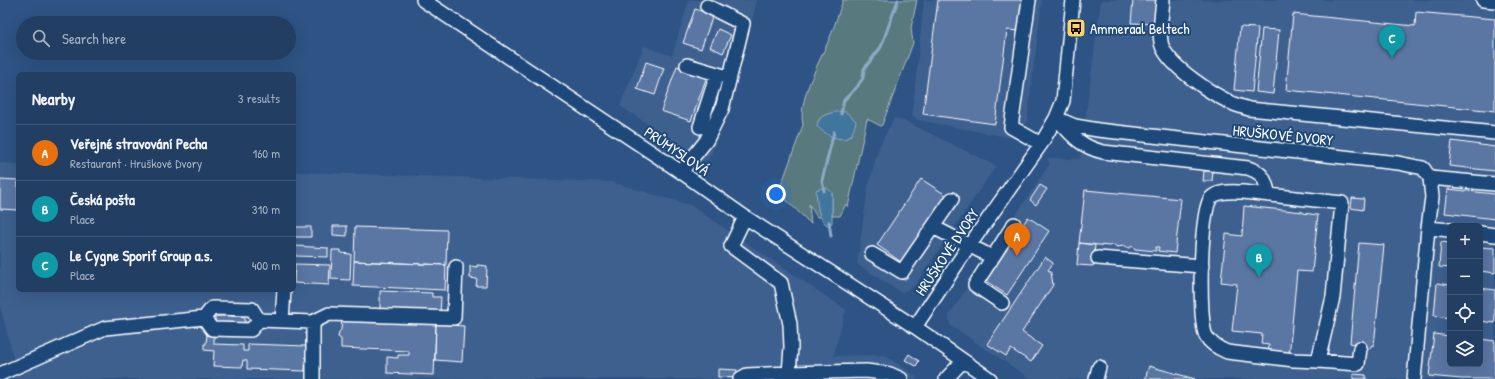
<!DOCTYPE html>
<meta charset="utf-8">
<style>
:root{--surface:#223f63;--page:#2e4a6c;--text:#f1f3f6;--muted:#a2afbe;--line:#3f5878;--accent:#8c9099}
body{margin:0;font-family:"Patrick Hand",sans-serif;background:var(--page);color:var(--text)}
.controls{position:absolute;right:12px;bottom:12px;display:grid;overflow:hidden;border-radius:6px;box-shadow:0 4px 16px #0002}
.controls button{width:36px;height:36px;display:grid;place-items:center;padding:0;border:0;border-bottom:1px solid var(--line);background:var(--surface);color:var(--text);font:20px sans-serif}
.you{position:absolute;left:776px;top:194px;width:14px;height:14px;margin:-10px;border:3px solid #fff;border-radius:50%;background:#1a73e8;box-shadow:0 0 0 6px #1a73e833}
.badge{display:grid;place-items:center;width:26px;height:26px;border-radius:50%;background:var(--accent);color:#fff;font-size:13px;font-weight:700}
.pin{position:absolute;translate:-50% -33px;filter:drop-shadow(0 1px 2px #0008)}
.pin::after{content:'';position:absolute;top:21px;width:14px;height:12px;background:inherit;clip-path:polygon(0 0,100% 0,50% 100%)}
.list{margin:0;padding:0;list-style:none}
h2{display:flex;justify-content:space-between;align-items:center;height:52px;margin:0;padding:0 16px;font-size:17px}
h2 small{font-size:13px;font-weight:400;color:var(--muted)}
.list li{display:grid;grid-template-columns:26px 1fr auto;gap:12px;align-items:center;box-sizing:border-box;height:56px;padding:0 16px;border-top:1px solid var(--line)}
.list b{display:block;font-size:15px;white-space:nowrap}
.list p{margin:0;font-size:13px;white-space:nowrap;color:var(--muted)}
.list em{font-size:13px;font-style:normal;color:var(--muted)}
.icon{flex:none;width:22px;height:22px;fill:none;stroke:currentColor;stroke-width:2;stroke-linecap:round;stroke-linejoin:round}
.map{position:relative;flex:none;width:1495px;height:379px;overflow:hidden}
.search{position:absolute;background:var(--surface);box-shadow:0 4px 16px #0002;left:16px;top:16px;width:280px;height:44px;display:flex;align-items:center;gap:10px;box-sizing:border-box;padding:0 14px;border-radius:22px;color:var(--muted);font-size:15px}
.panel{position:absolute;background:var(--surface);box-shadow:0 4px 16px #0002;left:16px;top:72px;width:280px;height:220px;border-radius:6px}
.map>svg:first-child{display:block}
.built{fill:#3e618f;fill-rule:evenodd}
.green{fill:#59797e;stroke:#acbcbe;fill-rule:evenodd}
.water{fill:#41759d;stroke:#8dacc4}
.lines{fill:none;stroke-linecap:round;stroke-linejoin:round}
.stream{stroke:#8dacc4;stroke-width:3}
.building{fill:#5a76a3;stroke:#fff}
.minor-casing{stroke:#fff;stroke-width:16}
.minor{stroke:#1f4a7a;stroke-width:13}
.labels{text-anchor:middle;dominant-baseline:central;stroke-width:4;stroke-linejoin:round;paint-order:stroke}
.poi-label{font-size:15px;fill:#fff;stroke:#1f4a7a;text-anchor:start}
.street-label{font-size:15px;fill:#fff;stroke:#1f4a7a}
</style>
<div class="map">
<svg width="1495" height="379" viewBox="0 0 1495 379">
<rect width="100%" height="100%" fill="#2d5484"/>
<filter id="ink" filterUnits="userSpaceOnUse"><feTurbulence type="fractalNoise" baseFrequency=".025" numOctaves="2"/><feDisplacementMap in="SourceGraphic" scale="8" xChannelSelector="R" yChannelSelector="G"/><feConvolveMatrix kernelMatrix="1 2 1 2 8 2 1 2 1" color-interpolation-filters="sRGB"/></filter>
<g filter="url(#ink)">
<path class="built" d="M689,0H757L740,67L727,114L709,159L704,161L620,106L644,46L672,56Z
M924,0H1042L1027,121L1013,138L918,120L912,115Z
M1101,0H1495V379H1031L950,325L949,315L1049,165L1048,158L1080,159ZM1450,226H1480V364H1450Z
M894,118L907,122L996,166L915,285L902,293L857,264L868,187L879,147Z
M0,163L18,164V290H294V172L611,182L690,205L846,310L833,356L885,355L919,379H15L14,360L0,306Z"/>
<path class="green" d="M843,0H917L911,28L913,43L882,125L881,126L867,119L848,207L846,204L840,216H832V192L818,208L822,217H817L809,204L811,224L779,193V191L803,125C797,98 822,59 832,32C836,22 839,11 843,0ZM842,111L847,138C838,140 827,134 819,128L818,121C823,113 833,113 842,111Z"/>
<path class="water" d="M842,111L847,113L856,121C855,126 853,133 850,136C842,144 822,133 817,126C819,113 832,113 842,111Z
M822,188H827L832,192V223L829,226C817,221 817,201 816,190Z"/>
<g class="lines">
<path class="stream" d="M841,114L844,100L857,87L863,78L864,69L881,47L898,0
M824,191L822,180L834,132
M829,222L831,236"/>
</g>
<path class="building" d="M938,0H1024L1020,31L1007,30L995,124L923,114Z
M1133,0H1158L1156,24L1131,23Z
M695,9L713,15L701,49L683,43Z
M1416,12L1495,19V111L1286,90L1293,14L1415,26Z
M1240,27L1258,28L1252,92L1234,90Z
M718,29L731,35L723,53L710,47Z
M1262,29L1279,30L1273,94L1256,92Z
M646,62L664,68L655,95L637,89Z
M677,66L707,76L691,121L661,111Z
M1452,141L1495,147V171L1449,166Z
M1204,171H1213L1212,181H1203Z
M0,179L18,180V210L0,209Z
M921,179L946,195L901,262L877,245Z
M1040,185L1047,189L1036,205L1030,200Z
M1448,189L1495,194V219L1445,213Z
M1085,190L1181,199L1175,253L1158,251L1159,247H1156V251L1135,249L1133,246L1129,248L1124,246L1117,247L1114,245L1109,246L1079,243Z
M1352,198L1364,199L1363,210L1351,208Z
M1244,206L1303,212V213L1318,215L1312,272L1297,271L1289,357L1277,356L1278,351L1268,350L1269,345L1261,344L1262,334L1232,331L1237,284L1221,282L1226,234L1242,236Z
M1028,217L1049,231L1007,295L986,281Z
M333,226H347V236L333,235Z
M294,227H311V237H294Z
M355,227L447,230L446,265L354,261Z
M1441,242L1450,243V268L1439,267Z
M1079,243L1095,245L1093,266L1077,265Z
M1359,243L1384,245L1374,346L1372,345L1369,349L1363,345L1360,348L1354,344L1350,343Z
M295,246L328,248V257L295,256Z
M1480,247L1495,248V273L1480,271Z
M332,250H341V253L351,254L350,280L331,279Z
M1045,257L1053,263L1048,270L1051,272L1053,285L1022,332L1042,346L1031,362L1011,349L1006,356L987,344Z
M354,261L446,265L445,290L353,286Z
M295,264L330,265L329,285L294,283Z
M477,265L487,266L486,286H476L477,279L470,278V266L477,267Z
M1437,283L1450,285V318L1434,316Z
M1480,288L1495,290V323L1480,321Z
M380,291L432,293V297H441L440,314L380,312Z
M224,314L231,315V316L245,317V325L215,324V316H224Z
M342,319L436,322L434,375L387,373V357L398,358V355H409V351L341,348V339L338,337L339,332L341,330Z
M436,324L464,326L462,362L435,360Z
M207,334L214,335V344L243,345V351H248V344L306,346L305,371L247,369V361L243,360L242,367L213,366L214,351L204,350V344H206Z
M1434,334L1450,336V364H1480V339L1495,341V379H1461L1429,376Z
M909,354L919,361L916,366L905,360Z
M1149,366L1195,379H1145Z
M718,369L737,370V378L718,377Z
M1353,374L1366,375V379H1353Z"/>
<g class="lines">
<defs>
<path id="minor" d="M423,0L681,172L745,217L915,327L990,379
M1029,0L1011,127L1041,144
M1163,0C1162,13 1158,35 1162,46C1170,67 1213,95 1234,104C1238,106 1244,107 1249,109L1495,133
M1483,0L1495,1
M687,65L724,76
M1056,118L1075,126L1098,130L1398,163L1423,168L1430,178L1432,197L1428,228L1450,230
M1059,121C1073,137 1082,147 1103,152L1248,168C1264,173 1265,180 1269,195
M700,127L717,74
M681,172L706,141L722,109L743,24L707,6
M1430,178L1495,184
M1243,192L1342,203L1333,297L1318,361L1294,360L1227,352C1220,349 1210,343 1206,336C1198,321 1200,210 1211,198C1218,190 1234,192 1243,192Z
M745,217L731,246L781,283L790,324L791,347L789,373
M933,227L992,257
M1480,233L1495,235
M872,254L902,272L952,199
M1098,258L1202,266
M1002,303L975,285L1014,224
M204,318L212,329L251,330L259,320L313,322L329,314L454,318L456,267
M282,321L284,290
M915,327L969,246L1041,144L1056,118L1063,101L1073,0
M1318,361L1358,364L1360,348
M0,374L105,328L204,318L212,308L252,309L259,320
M313,379V322
M740,379L747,375L789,373L866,371L890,374L901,379
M946,379L963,361
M1096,379L1099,367
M1414,379L1428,228"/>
</defs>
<use href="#minor" class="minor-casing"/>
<use href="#minor" class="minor"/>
</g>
</g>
<defs>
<symbol id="bus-square" viewBox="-11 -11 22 22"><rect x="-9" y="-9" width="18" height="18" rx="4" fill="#ffd166" stroke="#1f4a7a"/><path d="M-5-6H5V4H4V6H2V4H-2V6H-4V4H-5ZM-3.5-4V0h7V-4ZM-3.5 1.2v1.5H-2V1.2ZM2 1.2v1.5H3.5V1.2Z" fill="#111"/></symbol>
</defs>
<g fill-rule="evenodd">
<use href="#bus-square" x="1065" y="17" width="22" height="22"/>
</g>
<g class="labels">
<g class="poi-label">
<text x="1090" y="28">Ammeraal Beltech</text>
</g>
<g class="street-label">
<text transform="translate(1283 135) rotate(6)">HRUŠKOVÉ DVORY</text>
<text transform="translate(677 151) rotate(34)">PRŮMYSLOVÁ</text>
<text transform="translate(947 252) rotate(-56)">HRUŠKOVÉ DVORY</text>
</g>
</g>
</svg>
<div class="controls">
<button>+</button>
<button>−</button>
<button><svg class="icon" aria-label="locate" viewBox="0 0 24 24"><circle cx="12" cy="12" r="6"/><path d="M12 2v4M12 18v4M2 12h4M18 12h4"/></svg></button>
<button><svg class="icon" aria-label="layers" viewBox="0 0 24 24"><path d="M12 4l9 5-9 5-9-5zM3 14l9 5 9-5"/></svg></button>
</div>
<div class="you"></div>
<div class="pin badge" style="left:1017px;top:256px;background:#e8710a">A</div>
<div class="pin badge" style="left:1259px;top:277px;background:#0f9aa8">B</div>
<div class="pin badge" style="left:1392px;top:58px;background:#0f9aa8">C</div>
<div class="search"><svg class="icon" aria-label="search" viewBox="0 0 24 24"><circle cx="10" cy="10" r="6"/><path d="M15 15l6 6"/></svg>Search here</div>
<section class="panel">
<h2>Nearby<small>3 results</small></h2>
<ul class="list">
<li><span class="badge" style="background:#e8710a">A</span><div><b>Veřejné stravování Pecha</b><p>Restaurant · Hruškové Dvory</p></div><em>160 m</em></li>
<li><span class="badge" style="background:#0f9aa8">B</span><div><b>Česká pošta</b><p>Place</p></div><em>310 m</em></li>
<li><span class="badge" style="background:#0f9aa8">C</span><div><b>Le Cygne Sporif Group a.s.</b><p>Place</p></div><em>400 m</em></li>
</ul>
</section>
</div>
